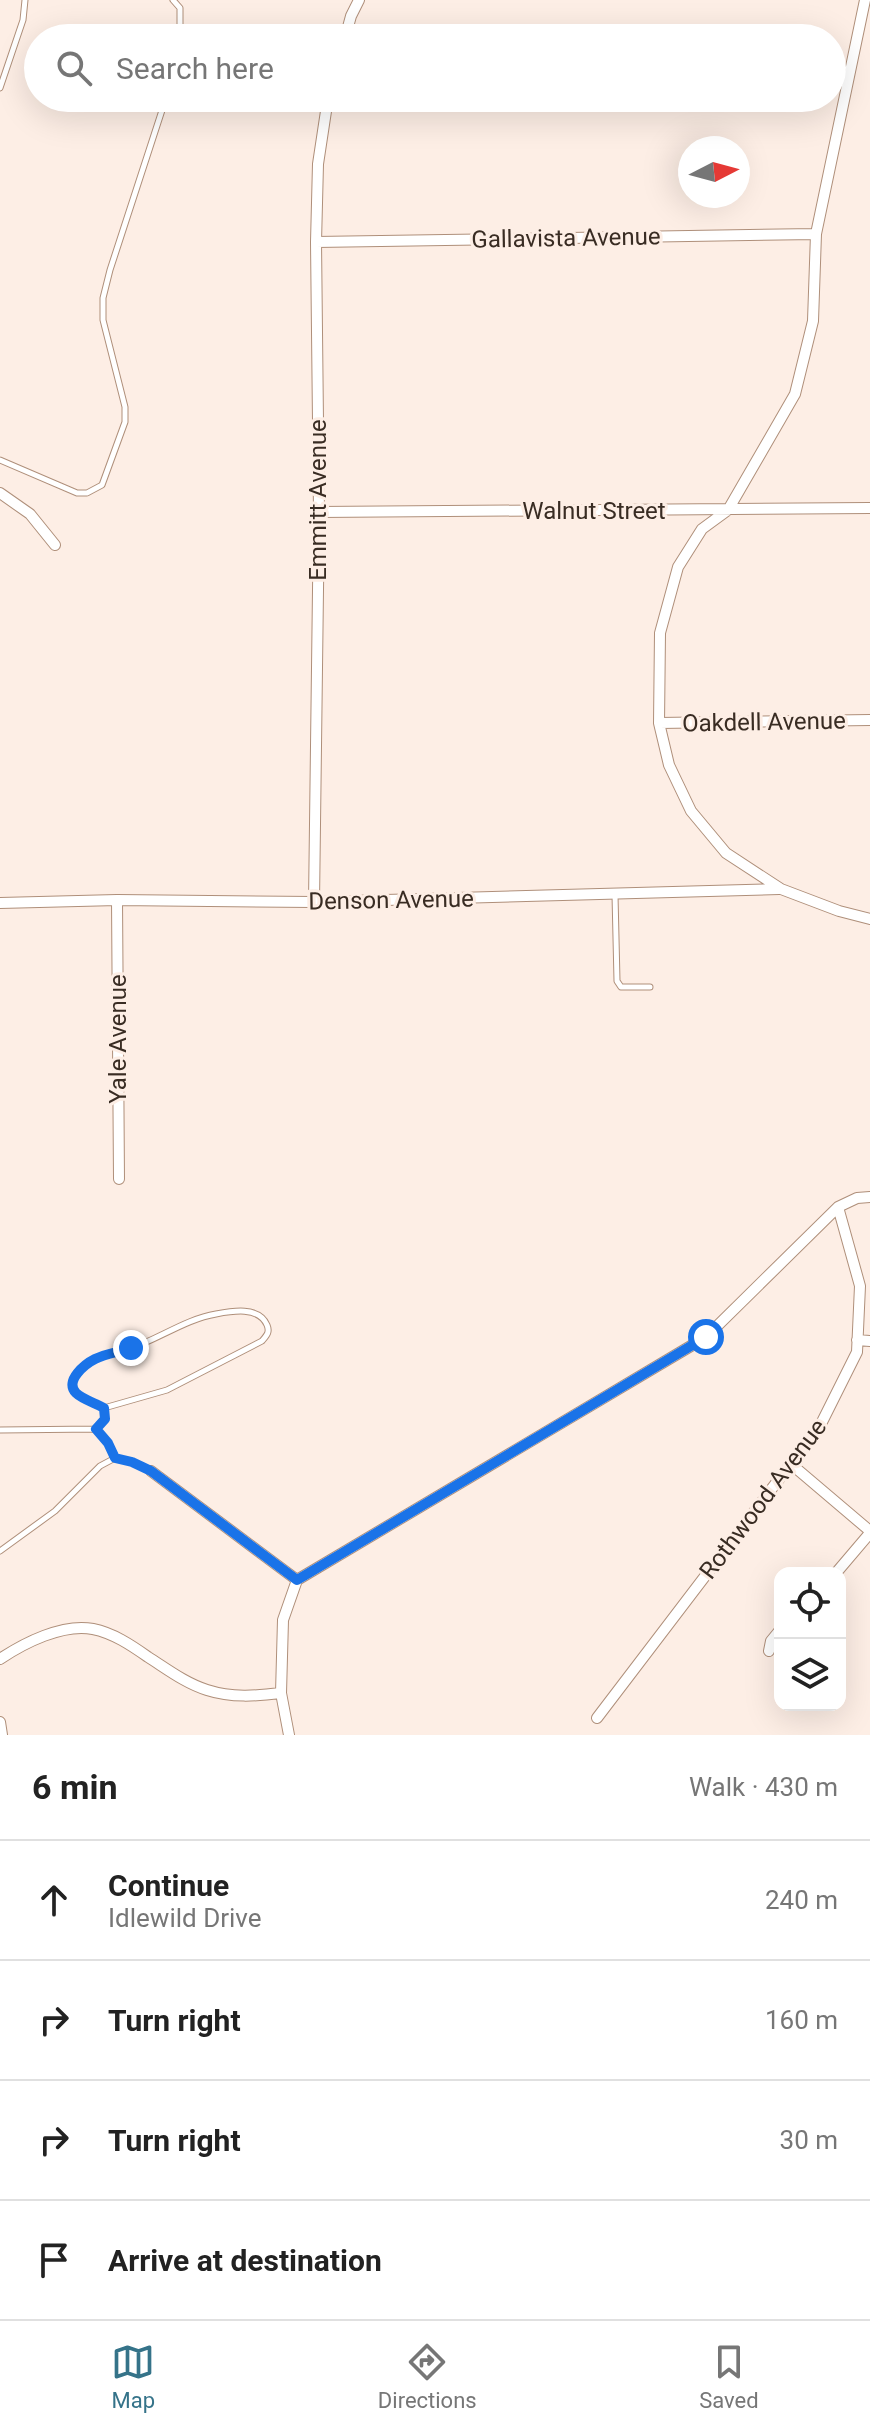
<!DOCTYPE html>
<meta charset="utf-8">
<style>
:root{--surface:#fff;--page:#f6f6f6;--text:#222;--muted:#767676;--line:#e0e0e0;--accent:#357389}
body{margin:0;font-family:Roboto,sans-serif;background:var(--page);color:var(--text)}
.controls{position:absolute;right:24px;bottom:24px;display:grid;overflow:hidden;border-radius:16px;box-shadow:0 8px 32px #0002}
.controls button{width:72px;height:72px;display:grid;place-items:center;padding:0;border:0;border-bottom:2px solid var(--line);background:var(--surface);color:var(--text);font:40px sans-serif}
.compass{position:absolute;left:678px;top:136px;width:72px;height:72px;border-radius:50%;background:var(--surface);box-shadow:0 8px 32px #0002;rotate:84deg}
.stop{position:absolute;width:24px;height:24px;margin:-18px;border:6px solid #1a73e8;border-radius:50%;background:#fff}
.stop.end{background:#1a73e8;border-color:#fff;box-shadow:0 2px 8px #0008}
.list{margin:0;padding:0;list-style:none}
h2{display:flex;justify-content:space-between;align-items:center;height:104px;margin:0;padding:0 32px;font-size:34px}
h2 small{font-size:26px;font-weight:400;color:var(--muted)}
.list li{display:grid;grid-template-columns:52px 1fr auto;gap:24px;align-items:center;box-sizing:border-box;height:120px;padding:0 32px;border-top:2px solid var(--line)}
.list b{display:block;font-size:30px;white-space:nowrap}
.list p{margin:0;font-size:26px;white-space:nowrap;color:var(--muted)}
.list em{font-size:26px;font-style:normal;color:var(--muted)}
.icon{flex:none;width:44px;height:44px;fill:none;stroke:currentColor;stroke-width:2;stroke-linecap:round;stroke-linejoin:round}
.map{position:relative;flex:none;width:870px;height:1735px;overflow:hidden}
.search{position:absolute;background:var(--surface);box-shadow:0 8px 32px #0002;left:24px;right:24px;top:24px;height:88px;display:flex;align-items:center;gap:20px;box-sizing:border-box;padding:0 28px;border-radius:44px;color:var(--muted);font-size:30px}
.sheet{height:584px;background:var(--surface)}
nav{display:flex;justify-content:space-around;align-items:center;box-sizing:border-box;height:112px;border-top:2px solid var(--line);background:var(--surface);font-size:22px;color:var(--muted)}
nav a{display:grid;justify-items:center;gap:4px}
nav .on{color:var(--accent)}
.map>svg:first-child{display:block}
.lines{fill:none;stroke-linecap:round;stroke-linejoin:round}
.lane-casing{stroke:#af8f7a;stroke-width:7}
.street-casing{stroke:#af8f7a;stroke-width:12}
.lane{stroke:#fff;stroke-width:5}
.street{stroke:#fff;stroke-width:10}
.route{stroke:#1a73e8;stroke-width:10}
.labels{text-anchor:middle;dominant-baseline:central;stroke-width:6;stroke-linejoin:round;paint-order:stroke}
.street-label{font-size:24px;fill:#392c23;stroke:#fdeee5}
</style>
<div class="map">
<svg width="870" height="1735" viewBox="0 0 870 1735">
<rect width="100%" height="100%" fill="#fdeee5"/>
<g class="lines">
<defs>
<path id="lane" d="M173,0L180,8V38
M0,88L23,20L25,0
M0,460L77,493H87L102,485L125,422V407L103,320V298L110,270L166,98
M615,895L617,981L621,987H650
M96,1429L105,1419L104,1408C96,1403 75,1397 73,1388C69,1377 85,1365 94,1360C104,1354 118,1353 129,1349C159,1339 186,1319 216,1314C232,1311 259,1306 267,1325C270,1332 267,1335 262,1341L167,1390L104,1408
M0,1430L96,1429L108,1443L115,1458
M0,1551L55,1511L100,1466L115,1458L132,1462L150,1471"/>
<path id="street" d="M865,0L816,234L813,321L795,394L728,510L702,529L678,567L660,633L659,723L669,765L691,811L726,853L781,889L839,911L870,919
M345,38L351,16L359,0
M316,242L816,234
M0,493L30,514L55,545
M319,512L870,508
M659,723L870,720
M117,900L119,1179
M314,902L319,512L316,242L318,164L328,98
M0,903L117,900L314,902L779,889
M857,1340L870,1341
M791,1464L870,1531
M151,1471L297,1580
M836,1573L870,1533
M769,1651L771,1641L780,1630
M0,1659C24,1643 63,1623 93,1629C113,1633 131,1645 148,1657C167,1669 185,1683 207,1690C232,1698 256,1696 281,1693
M597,1718L821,1424L857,1352L860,1286L838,1207
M0,1722L2,1735
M289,1735L281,1693L283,1620L297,1580L706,1337L838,1207L857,1198L870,1197"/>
</defs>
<use href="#lane" class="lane-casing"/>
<use href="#street" class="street-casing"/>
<use href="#lane" class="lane"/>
<use href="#street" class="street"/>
</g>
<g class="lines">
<path class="route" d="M131,1348C119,1352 105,1354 95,1359C85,1364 64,1381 76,1393C82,1399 95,1403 104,1408L105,1419L96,1429L108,1443L115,1458L132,1462L151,1471L297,1580L706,1337"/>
</g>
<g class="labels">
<g class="street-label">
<text transform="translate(566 238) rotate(-1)">Gallavista Avenue</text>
<text transform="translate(318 500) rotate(-90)">Emmitt Avenue</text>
<text x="594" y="511">Walnut Street</text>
<text transform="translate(764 722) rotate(-1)">Oakdell Avenue</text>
<text transform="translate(391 900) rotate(-1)">Denson Avenue</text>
<text transform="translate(118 1039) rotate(-90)">Yale Avenue</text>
<text transform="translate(763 1499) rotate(-53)">Rothwood Avenue</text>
</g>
</g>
</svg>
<div class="controls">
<button><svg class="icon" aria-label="locate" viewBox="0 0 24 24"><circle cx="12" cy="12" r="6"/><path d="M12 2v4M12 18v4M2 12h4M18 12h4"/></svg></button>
<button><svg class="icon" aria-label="layers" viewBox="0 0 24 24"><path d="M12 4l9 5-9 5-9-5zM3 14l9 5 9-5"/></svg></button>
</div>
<svg class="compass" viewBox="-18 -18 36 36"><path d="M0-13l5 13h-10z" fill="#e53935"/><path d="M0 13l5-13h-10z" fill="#767676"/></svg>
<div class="stop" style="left:706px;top:1337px"></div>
<div class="stop end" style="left:131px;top:1348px"></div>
<div class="search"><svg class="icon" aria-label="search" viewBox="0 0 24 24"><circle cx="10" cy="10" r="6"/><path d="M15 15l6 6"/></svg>Search here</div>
</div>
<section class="sheet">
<h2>6 min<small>Walk · 430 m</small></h2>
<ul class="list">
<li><svg class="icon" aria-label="ahead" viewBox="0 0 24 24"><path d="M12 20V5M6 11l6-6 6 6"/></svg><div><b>Continue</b><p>Idlewild Drive</p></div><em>240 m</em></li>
<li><svg class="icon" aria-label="right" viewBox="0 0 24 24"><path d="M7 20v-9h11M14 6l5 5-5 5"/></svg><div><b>Turn right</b></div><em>160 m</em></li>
<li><svg class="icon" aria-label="right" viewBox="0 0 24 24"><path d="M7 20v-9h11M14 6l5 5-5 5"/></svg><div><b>Turn right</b></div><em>30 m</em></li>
<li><svg class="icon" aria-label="arrive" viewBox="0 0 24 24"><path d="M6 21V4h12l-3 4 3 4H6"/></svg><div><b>Arrive at destination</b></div></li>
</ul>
</section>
<nav>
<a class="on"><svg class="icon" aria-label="map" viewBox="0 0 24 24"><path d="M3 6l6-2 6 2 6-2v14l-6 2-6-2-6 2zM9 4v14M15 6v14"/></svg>Map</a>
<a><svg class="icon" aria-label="directions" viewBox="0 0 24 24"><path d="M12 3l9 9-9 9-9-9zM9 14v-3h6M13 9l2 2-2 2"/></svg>Directions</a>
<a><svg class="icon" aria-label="saved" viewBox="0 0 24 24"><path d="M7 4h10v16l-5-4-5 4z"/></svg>Saved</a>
</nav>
